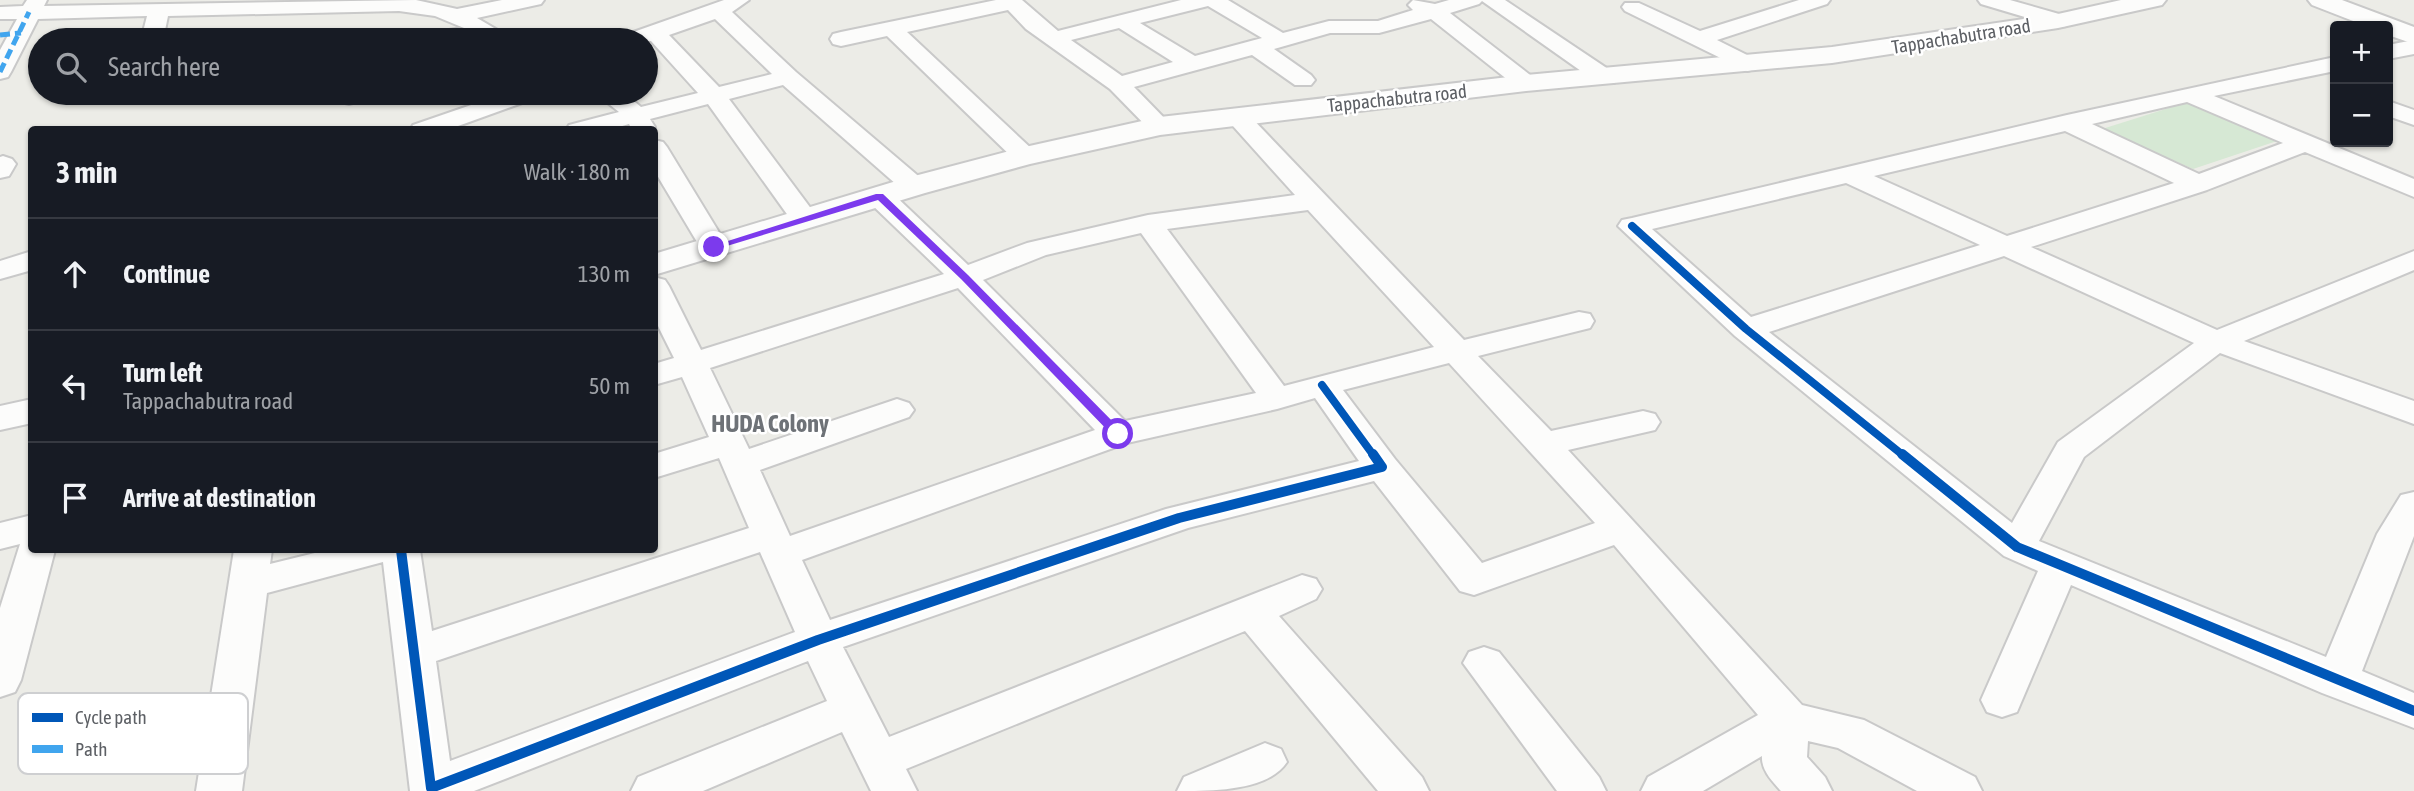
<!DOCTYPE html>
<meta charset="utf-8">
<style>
:root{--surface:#171b24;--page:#242831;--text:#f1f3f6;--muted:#9ea1a6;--line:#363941}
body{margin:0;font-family:"Asap Condensed",sans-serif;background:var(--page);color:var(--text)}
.controls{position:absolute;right:21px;top:21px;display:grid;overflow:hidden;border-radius:7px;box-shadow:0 2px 5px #0004}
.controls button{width:63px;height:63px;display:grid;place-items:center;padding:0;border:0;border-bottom:2px solid var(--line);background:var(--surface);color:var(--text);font:35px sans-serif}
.stop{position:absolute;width:21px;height:21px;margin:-16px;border:5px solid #7c3aed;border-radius:50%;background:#fff}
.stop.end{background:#7c3aed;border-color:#fff;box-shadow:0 2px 7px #0008}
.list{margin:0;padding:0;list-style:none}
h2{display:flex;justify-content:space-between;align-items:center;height:91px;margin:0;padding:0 28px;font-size:30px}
h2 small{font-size:23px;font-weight:400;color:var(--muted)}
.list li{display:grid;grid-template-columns:46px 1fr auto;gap:21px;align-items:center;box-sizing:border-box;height:112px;padding:0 28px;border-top:2px solid var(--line)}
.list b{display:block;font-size:26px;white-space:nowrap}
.list p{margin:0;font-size:23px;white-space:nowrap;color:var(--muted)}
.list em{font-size:23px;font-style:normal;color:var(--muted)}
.icon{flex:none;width:38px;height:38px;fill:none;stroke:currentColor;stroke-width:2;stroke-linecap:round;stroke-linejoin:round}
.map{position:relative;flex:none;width:2414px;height:791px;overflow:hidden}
.search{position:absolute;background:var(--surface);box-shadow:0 2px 5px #0004;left:28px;top:28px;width:630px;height:77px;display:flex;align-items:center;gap:18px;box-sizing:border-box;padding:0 24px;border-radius:38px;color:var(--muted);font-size:26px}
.panel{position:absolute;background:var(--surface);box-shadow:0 2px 5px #0004;left:28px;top:126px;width:630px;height:427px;border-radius:7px}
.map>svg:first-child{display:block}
.green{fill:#d6e8d4}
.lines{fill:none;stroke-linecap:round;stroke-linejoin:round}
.street-casing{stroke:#c9c9c9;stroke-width:4}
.secondary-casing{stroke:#c9c9c9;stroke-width:4}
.street{fill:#fcfcfb;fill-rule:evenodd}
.secondary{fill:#fcfcfb;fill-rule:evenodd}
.quiet{stroke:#40a5ee;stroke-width:5;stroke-dasharray:10 5;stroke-linecap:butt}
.cycleway-far1-casing{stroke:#fff;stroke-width:12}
.cycleway-casing{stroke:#fff;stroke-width:15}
.cycleway-far1{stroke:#0057b8;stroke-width:8}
.cycleway{stroke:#0057b8;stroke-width:10}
.route{fill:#7c3aed}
.labels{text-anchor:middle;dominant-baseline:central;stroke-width:5;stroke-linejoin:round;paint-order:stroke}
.far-street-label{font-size:19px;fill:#5d6065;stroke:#fff}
.neighbourhood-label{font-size:24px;font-weight:bold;fill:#6e7277;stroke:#fff}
.key{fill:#fff;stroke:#cecfd1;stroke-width:2}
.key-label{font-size:19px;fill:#5d6065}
</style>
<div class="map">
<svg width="2414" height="791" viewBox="0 0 2414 791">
<rect width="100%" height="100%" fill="#ecece7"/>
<path class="green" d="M2188,102L2280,140L2193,169L2102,129Z"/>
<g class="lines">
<defs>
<path id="street" d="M27,0H47L44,6L416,0L457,9L502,0H544L541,4L477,18L506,35L509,40H407L410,35L464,28L435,16L399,11L168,16L163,40H141L147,16L38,19L11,72L8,77L0,79V50L17,19H0V7L23,6Z
M724,0H749L732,12L796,72L923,180L927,186L923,192L914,194L905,192L783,85L729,99L818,218L814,224L804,226L794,224L708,104L650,119L655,127L654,130H632L629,124L609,130H566L569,125L619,112L595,93H624L641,107L698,93L651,41L622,40L625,35ZM715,19L772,74L719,87L669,35Z
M996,0H1022L1058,31L1181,0H1228L1283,33L1329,21H1378L1413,10L1408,5L1413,0L1435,4L1449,0H1505L1614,73L1618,78L1614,83H1598L1482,1L1479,4L1450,13L1534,78L1538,83L1534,88H1518L1431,19L1379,33H1330L1274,49L1311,75L1315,80L1311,85H1295L1252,55L1134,87L1172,126L1169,131L1160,133L1151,131L1110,89L1026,29L1008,10L907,32L1034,151L1038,156L1034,161L1025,164L1016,161L887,36L841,46L833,44L830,39L833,34L841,32ZM1208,6L1262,38L1195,56L1140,23ZM1119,28L1173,62L1122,76L1071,40Z
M1799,0H1830L1827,4L1717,40L1755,59L1758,64L1755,69L1747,71L1625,11L1622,7L1625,3H1639L1700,31Z
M1978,0H2010L2066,16L2069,21L2066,26L2058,27L1981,4Z
M2414,40V54L2388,59V45Z
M2335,57V71L2214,96L2414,179V197L2305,152L2207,190L2031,247L2217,330L2414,251V270L2244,341L2414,401V424L2220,353L2084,457L2039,541L2326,657L2377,534L2401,495L2414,492V536L2362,671L2414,693V728L2322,693L2071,585L2017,712L2002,717L1987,712L1981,700L2038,571L2004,556L1735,336L1618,226L1622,220L1632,218L2067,115ZM2187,102L2283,143L2199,174L2092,124ZM2065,131L2174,183L2007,236L1874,176ZM1846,183L1980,245L1751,317L1652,229ZM2004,256L2194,343L2058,442L2012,523L1769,332Z
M340,93H376L372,98L349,104L341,102L337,97Z
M506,93H540L536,98L447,130H410L413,125Z
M2388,101L2414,110V125L2388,116Z
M1236,109L1245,111L1464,340L1579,312L1590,314L1594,321L1590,328L1478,356L1551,431L1643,411L1655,414L1660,422L1655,430L1568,450L1802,705L1864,720L1975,777L1982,791H1917L1838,748L1808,741L1807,757L1825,777L1832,791H1781C1772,781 1761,770 1762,756L1703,791H1641L1648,777L1758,715L1614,545L1474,595L1460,591L1374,481L1188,528L843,647L889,737L1302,575L1316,579L1322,589L1316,599L1279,616L1422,777L1429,791H1378L1245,631L906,769L917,791H871L842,732L703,791H631L638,777L827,701L808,661L474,791H410L383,562L267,593L242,791H196L234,550H272L270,564L327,550H420L432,631L749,528L719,458L654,478V454L709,437L682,377L654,385V364L674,358L654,318V277L665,280L669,286L701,350L944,274L869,202L866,196L869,190L879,188L889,190L968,265L1027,243L1148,215L1295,195L1224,116L1227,111ZM1308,210L1434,347L1284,386L1167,229ZM1141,233L1256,393L1125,421L983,280L1046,255ZM958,288L1095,430L790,536L760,470L909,417L914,410L909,403L897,399L749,449L710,368ZM1449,363L1595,523L1482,563L1395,459L1343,390ZM1315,398L1359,461L1166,509L830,620L802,560L1127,443L1277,409ZM760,552L795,632L450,761L436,661Z
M654,140L663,142L667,147L728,247L724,253L714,256L704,253L700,247L654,170Z
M3,156L12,159L16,164L9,176L0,178V157Z
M32,251V270L0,279V261Z
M32,515V550H55L21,680L15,692L0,697V608L20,544L0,549V523Z
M1484,647L1499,652L1599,777L1606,791H1557L1463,663L1469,652Z
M1265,743L1281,749L1287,762C1268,791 1213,791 1177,791L1184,777Z"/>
<path id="secondary" d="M2121,0H2166L2162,5L2058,28L1832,63L1526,91L1160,135L1030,164L925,193L654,275V254L903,179L1025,147L1160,117L1526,75L1832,47L2058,14Z
M2308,0H2342L2414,27V44L2388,35V26H2366L2312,5Z
M32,399V423L0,430V406Z"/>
</defs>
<use href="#street" class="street-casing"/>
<use href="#secondary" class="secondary-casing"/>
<use href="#street" class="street"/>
<use href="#secondary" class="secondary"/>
<path class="quiet" d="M0,35L21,33
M0,72L29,12"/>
<defs>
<path id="cycleway-far1" d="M1632,226L1746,329L1904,456
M1322,385L1374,456"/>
<path id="cycleway" d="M1902,454L2017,547L2414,711
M401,550L431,788L818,640L1179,518L1382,467L1373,454"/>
</defs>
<use href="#cycleway-far1" class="cycleway-far1-casing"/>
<use href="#cycleway" class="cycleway-casing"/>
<use href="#cycleway-far1" class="cycleway-far1"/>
<use href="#cycleway" class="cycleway"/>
</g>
<path class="route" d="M876,194H883L968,275L1122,431V437H1114L961,279L878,200L717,249L709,247Z"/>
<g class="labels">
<g class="far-street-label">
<text transform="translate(1961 36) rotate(-9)">Tappachabutra road</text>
<text transform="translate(1397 98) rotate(-6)">Tappachabutra road</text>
</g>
<g class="neighbourhood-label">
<text x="770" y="423">HUDA Colony</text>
</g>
</g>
<rect x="18" y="693" width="230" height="81" rx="10" class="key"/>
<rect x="32" y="713" width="31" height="9" fill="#0057b8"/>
<rect x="32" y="745" width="31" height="8" fill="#40a5ee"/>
<g class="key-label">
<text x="75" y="724">Cycle path</text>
<text x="75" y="756">Path</text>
</g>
</svg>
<div class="controls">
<button>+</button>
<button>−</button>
</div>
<div class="stop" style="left:1118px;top:434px"></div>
<div class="stop end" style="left:714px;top:247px"></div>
<div class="search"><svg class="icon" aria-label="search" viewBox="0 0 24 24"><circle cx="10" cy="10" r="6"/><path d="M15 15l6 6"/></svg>Search here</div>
<section class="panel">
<h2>3 min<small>Walk · 180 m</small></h2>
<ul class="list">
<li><svg class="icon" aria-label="ahead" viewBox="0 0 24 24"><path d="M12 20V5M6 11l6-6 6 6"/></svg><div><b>Continue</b></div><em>130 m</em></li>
<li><svg class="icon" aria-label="left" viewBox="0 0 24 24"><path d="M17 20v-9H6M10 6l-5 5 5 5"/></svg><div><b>Turn left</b><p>Tappachabutra road</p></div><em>50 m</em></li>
<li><svg class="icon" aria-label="arrive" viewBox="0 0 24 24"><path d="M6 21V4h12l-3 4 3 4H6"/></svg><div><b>Arrive at destination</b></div></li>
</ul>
</section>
</div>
